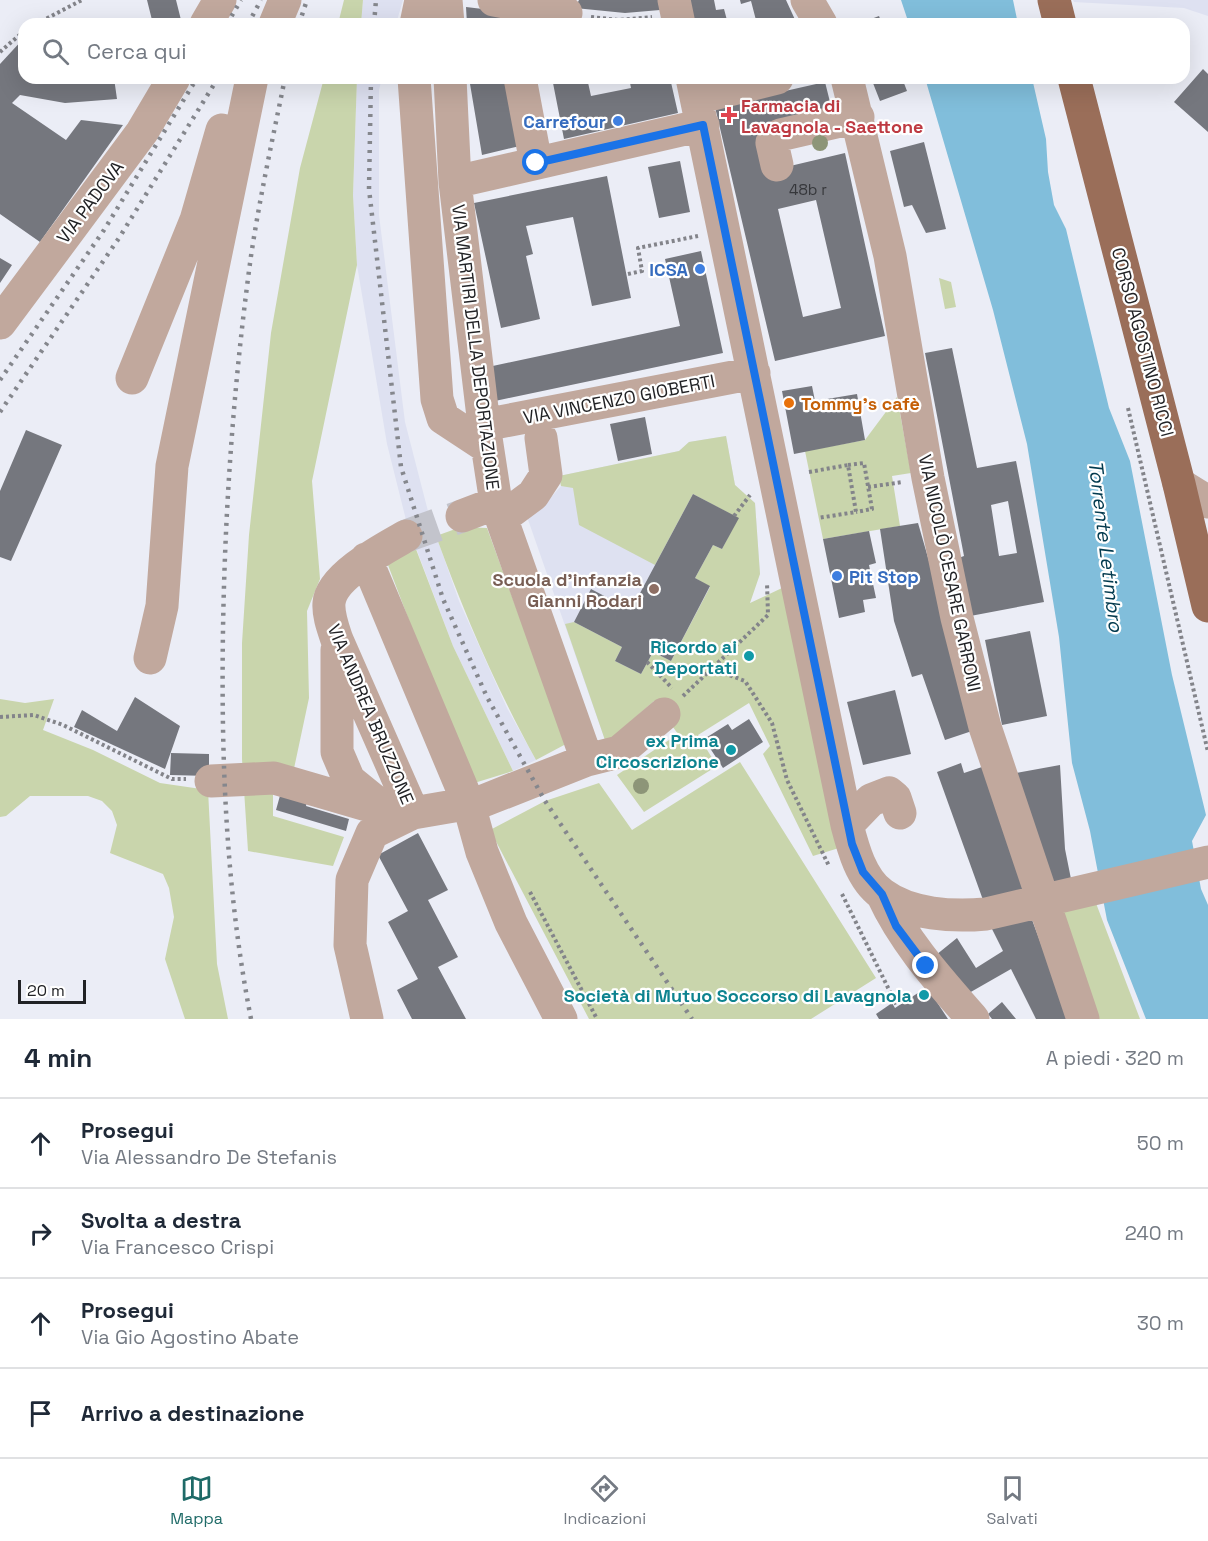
<!DOCTYPE html>
<html lang="it">
<meta charset="utf-8">
<style>
:root{--surface:#fff;--page:#f6f6f7;--text:#1f2937;--muted:#747a83;--line:#e0e1e3;--accent:#1e6a67}
body{margin:0;font-family:"Space Grotesk",sans-serif;background:var(--page);color:var(--text)}
.scale{position:absolute;left:18px;bottom:15px;width:68px;box-sizing:border-box;padding-left:6px;border:3px solid #212225;border-top:0;font-size:16px;line-height:21px;white-space:nowrap;color:#212225;-webkit-text-stroke:4px #fff;paint-order:stroke}
.stop{position:absolute;width:18px;height:18px;margin:-14px;border:4px solid #1a73e8;border-radius:50%;background:#fff}
.stop.end{background:#1a73e8;border-color:#fff;box-shadow:0 2px 6px #0008}
.list{margin:0;padding:0;list-style:none}
h2{display:flex;justify-content:space-between;align-items:center;height:78px;margin:0;padding:0 24px;font-size:26px}
h2 small{font-size:20px;font-weight:400;color:var(--muted)}
.list li{display:grid;grid-template-columns:39px 1fr auto;gap:18px;align-items:center;box-sizing:border-box;height:90px;padding:0 24px;border-top:2px solid var(--line)}
.list b{display:block;font-size:22px;white-space:nowrap}
.list p{margin:0;font-size:20px;white-space:nowrap;color:var(--muted)}
.list em{font-size:20px;font-style:normal;color:var(--muted)}
.icon{flex:none;width:33px;height:33px;fill:none;stroke:currentColor;stroke-width:2;stroke-linecap:round;stroke-linejoin:round}
.map{position:relative;flex:none;width:1208px;height:1019px;overflow:hidden}
.search{position:absolute;background:var(--surface);box-shadow:0 6px 24px #0002;left:18px;right:18px;top:18px;height:66px;display:flex;align-items:center;gap:15px;box-sizing:border-box;padding:0 21px;border-radius:18px;color:var(--muted);font-size:22px}
.sheet{height:438px;background:var(--surface)}
nav{display:flex;justify-content:space-around;align-items:center;box-sizing:border-box;height:84px;border-top:2px solid var(--line);background:var(--surface);font-size:16px;color:var(--muted)}
nav a{display:grid;justify-items:center;gap:3px}
nav .on{color:var(--accent)}
.map>svg:first-child{display:block}
.built{fill:#dee1f1}
.green{fill:#c9d5ac}
.water{fill:#81bedb}
.building{fill:#75777e;fill-rule:evenodd}
.lines{fill:none;stroke-linecap:round;stroke-linejoin:round}
.minor-tunnel{stroke:#c3c4cc;stroke-width:33;stroke-dasharray:33 16;stroke-linecap:butt}
.path{stroke:#83848a;stroke-width:4;stroke-dasharray:3 3;stroke-linecap:butt}
.minor{stroke:#c1a89d;stroke-width:33}
.major{stroke:#9a6e59;stroke-width:33}
.rail{stroke:#85878d;stroke-width:4.5;stroke-dasharray:3 6;stroke-linecap:butt}
.tree{fill:#8d9578}
.route{stroke:#1a73e8;stroke-width:8}
.health-dot{fill:#e0444e;stroke:#fff;stroke-width:2}
.shop-dot{fill:#3f7fe0;stroke:#fff;stroke-width:2}
.food-dot{fill:#e8710a;stroke:#fff;stroke-width:2}
.education-dot{fill:#8d6e63;stroke:#fff;stroke-width:2}
.culture-dot{fill:#0f9aa8;stroke:#fff;stroke-width:2}
.labels{text-anchor:middle;dominant-baseline:central;stroke-width:4.5;stroke-linejoin:round;paint-order:stroke}
.number-label{font-size:15px;fill:#36373b}
.health-label{font-size:18px;font-weight:bold;fill:#be3a42;stroke:#fff;text-anchor:start}
.shop-label{font-size:18px;font-weight:bold;fill:#366cbe;stroke:#fff;text-anchor:end}
.street-label{font-size:18px;fill:#212225;stroke:#fff}
.food-label{font-size:18px;font-weight:bold;fill:#c56008;stroke:#fff;text-anchor:start}
.education-label{font-size:18px;font-weight:bold;fill:#785e54;stroke:#fff;text-anchor:end}
.culture-label{font-size:18px;font-weight:bold;fill:#0d838f;stroke:#fff;text-anchor:end}
.water-label{font-size:20px;font-style:italic;fill:#023a4e;stroke:#fff}
</style>
<div class="map">
<svg width="1208" height="1019" viewBox="0 0 1208 1019">
<rect width="100%" height="100%" fill="#ebedf6"/>
<path class="built" d="M363,0H403L396,24H361Z
M1073,0H1208V16L1184,8L1074,2Z
M357,78H382L379,90V215L405,422L429,515L459,601L507,708L536,760L513,771L453,646L407,524L387,444L357,265L353,195Z
M726,436L735,485L755,503L760,574L606,743L525,511L546,503L561,486L559,476L679,451L689,442Z"/>
<path class="green" d="M344,0H363L361,24H338Z
M324,78H357L353,195L357,265L312,481L320,579L307,611L309,698L289,792L273,788V816L344,837L333,866L248,851L242,759V643L249,535L271,333L300,168Z
M939,278L951,282L956,307L945,309Z
M897,397L911,473L892,476L900,526L823,539L805,451L865,440Z
M726,436L735,485L755,503L760,574L750,603L782,588L839,848L813,856L763,754L770,746L749,703L698,735L717,766L644,812L617,775L678,734L654,701L606,743L565,624L574,622L622,647L615,661L641,674L653,652L671,661L710,587L695,578L713,545L722,549L738,518L693,494L655,565L579,525L573,488L561,486L559,476L679,451L689,442Z
M461,527L487,528L566,744L536,760C496,688 464,613 436,536Z
M414,544L453,646L513,771L471,784L388,565Z
M0,699L25,703L54,699L43,730L93,750L160,783L208,790L217,964L228,1019H185L165,959L174,917L169,888L163,874L110,853L117,825L112,811L102,801L88,796H30L6,816L0,817Z
M740,762L876,978L811,1019H589L490,830L545,801L599,783L632,830Z
M1094,898L1140,1019H1094L1055,911Z"/>
<path class="water" d="M901,0H1013L1018,24H909Z
M925,78H1032L1046,139L1048,172L1054,205L1066,229L1109,408L1130,461L1172,675L1206,815L1192,841L1201,889L1208,905V1019H1146L1107,920L1090,831L1072,763L1059,637L1027,444L993,310Z"/>
<path class="building" d="M147,0H176L182,24H153Z
M579,0H658L660,10L625,13L575,8Z
M689,0H714L716,10L724,9L728,24H695Z
M740,0H786L797,24H757L751,1L741,4Z
M466,7L585,21V24H467Z
M879,16L882,24H858Z
M663,20L664,24H648V23Z
M24,38V78H114L117,99L65,103L20,95L12,103L66,140L81,120L123,125L40,242L0,214V64Z
M1203,69L1208,74V132L1174,102Z
M469,78H506L520,146L482,155Z
M552,78H587L591,96L631,88L629,78H670L678,113L564,139Z
M871,78H902L907,91L880,101Z
M825,82L833,114L759,131L769,171L845,153L885,336L775,361L715,107ZM816,200L841,308L803,317L778,209Z
M924,142L946,229L926,233L912,205L904,207L890,151Z
M680,161L690,212L659,218L648,167Z
M607,176L631,298L592,306L573,217L526,226L533,254L526,256L540,319L501,328L474,203Z
M701,251L723,353L495,401L488,367L680,326L665,259Z
M0,258L12,265L0,283Z
M952,348L977,468L1016,461L1044,602L965,617L953,560L964,556L925,353ZM1008,501L1017,553L999,556L991,505Z
M812,386L815,401L857,394L865,440L794,454L782,391Z
M645,417L652,454L618,461L610,424Z
M26,430L62,445L11,561L0,557V491Z
M693,494L739,518L722,549L713,545L695,578L710,586L671,661L653,652L641,674L615,661L622,647L574,622L591,589L631,610Z
M918,523L942,606L972,731L945,740L922,674L912,677L894,621L880,529Z
M869,531L876,563L869,565L876,598L863,600L865,612L839,618L823,539Z
M1030,631L1047,716L1002,725L985,640Z
M895,690L911,754L863,765L847,702Z
M135,697L180,726L165,769L74,727L82,710L117,731Z
M749,719L763,742L723,768L704,739L728,724L732,730Z
M171,753L209,754V776L170,775Z
M961,763L964,773L985,766L1028,888L983,900L937,772Z
M1060,765L1065,849L1071,879L1047,886L1016,773Z
M281,792L307,800L306,806L349,819L346,831L276,810Z
M418,833L448,890L428,900L458,957L438,967L466,1019H412L397,990L418,979L388,922L408,911L378,855Z
M1031,917L1069,1019H1036L1011,969L969,993L936,955L957,938L976,968L1003,951L991,927Z
M927,987L948,1019H879L876,1014L892,1003L895,1008Z
M1002,1002L1016,1019H992L988,1014Z"/>
<g class="lines">
<path class="minor-tunnel" d="M406,536L462,516"/>
<path class="path" d="M591,17L619,20L652,17
M36,24L82,0
M0,52L24,31
M628,274L642,271L638,248L698,236
M1128,408L1208,752
M848,465L864,463L872,509L856,512
M809,472L848,465L856,512L818,518
M868,487L903,482
M734,516L750,495
M647,662L672,688
M713,669L745,681L772,723L787,780L829,866
M683,696L768,615L767,583
M0,717L34,715L63,725L172,779H186
M530,892L597,1019
M842,894L897,1006"/>
<path class="minor" d="M446,0L448,24
M494,0L566,13
M674,0L679,24
M807,0L821,24
M206,24L220,0
M275,24L285,0
M416,24L421,0
M414,78L437,399L443,418L487,447
M450,78L455,182L484,425L496,503L587,760
M520,78L536,163
M692,78L847,825C853,848 861,879 882,894C910,915 953,917 986,914L1208,862
M847,78L890,256L928,478L957,618L985,727L1083,1019
M697,98L777,78
M777,165L772,143L780,135L858,117
M455,182L703,125
M0,323L142,132L174,78
M132,378L196,220L222,130
M484,425L754,373
M1179,484L1208,502
M462,516L496,503
M502,518L533,495L546,475L541,438
M366,559L469,805L482,852L511,923L561,1019
M337,650V752L349,780L381,806
M150,658L162,606L172,466L252,78
M211,781L274,778L387,811L413,813L337,640C333,628 328,615 329,603C331,576 385,548 406,536
M847,825L871,800L889,793L895,798L900,813
M882,894C904,942 938,979 973,1019
M367,1019L350,945L352,880L372,833L413,813L483,801L587,760L619,752L664,714"/>
<path class="major" d="M1054,0L1060,24
M1074,78L1179,484L1208,606"/>
<path class="rail" d="M227,24L241,0
M248,24L261,0
M299,24L307,0
M374,24L376,0
M371,78L369,189L401,467L443,599L487,697L545,801L692,1019
M0,380L104,230L197,78
M0,412L119,238L218,78
M251,1019C226,891 221,761 223,630C225,505 234,380 251,256C260,196 273,137 285,78"/>
</g>
<g class="tree">
<circle cx="820" cy="143" r="8"/>
<circle cx="641" cy="786" r="8"/>
</g>
<g class="lines">
<path class="route" d="M536,163L703,125L852,844L863,872L882,894L896,926L926,966"/>
</g>
<path class="health-dot" d="M726 106h6v6h6v6h-6v6h-6v-6h-6v-6h6z"/>
<g class="shop-dot">
<circle cx="618" cy="121" r="6"/>
<circle cx="700" cy="269" r="6"/>
<circle cx="837" cy="576" r="6"/>
</g>
<circle class="food-dot" cx="789" cy="403" r="6"/>
<circle class="education-dot" cx="654" cy="589" r="6"/>
<g class="culture-dot">
<circle cx="749" cy="656" r="6"/>
<circle cx="731" cy="750" r="6"/>
<circle cx="924" cy="995" r="6"/>
</g>
<g class="labels">
<g class="number-label">
<text x="808" y="189">48b r</text>
</g>
<g class="health-label">
<text x="741" y="105">Farmacia di<tspan x="741" dy="21">Lavagnola - Saettone</tspan></text>
</g>
<g class="shop-label">
<text x="606" y="121">Carrefour</text>
<text x="688" y="269">ICSA</text>
<text x="849" y="576" text-anchor="start">Pit Stop</text>
</g>
<g class="street-label">
<text transform="translate(90 202) rotate(-53)">VIA PADOVA</text>
<text transform="translate(1143 342) rotate(75)">CORSO AGOSTINO RICCI</text>
<text transform="translate(476 347) rotate(83)">VIA MARTIRI DELLA DEPORTAZIONE</text>
<text transform="translate(619 399) rotate(-11)">VIA VINCENZO GIOBERTI</text>
<text transform="translate(950 573) rotate(78)">VIA NICOLÒ CESARE GARRONI</text>
<text transform="translate(371 714) rotate(67)">VIA ANDREA BRUZZONE</text>
</g>
<g class="food-label">
<text x="801" y="403">Tommy's cafè</text>
</g>
<g class="education-label">
<text x="642" y="579">Scuola d'infanzia<tspan x="642" dy="21">Gianni Rodari</tspan></text>
</g>
<g class="culture-label">
<text x="737" y="646">Ricordo ai<tspan x="737" dy="21">Deportati</tspan></text>
<text x="719" y="740">ex Prima<tspan x="719" dy="21">Circoscrizione</tspan></text>
<text x="912" y="995">Società di Mutuo Soccorso di Lavagnola</text>
</g>
<g class="water-label">
<text transform="translate(1106 546) rotate(83)">Torrente Letimbro</text>
</g>
</g>
</svg>
<div class="scale">20 m</div>
<div class="stop" style="left:536px;top:163px"></div>
<div class="stop end" style="left:926px;top:966px"></div>
<div class="search"><svg class="icon" aria-label="search" viewBox="0 0 24 24"><circle cx="10" cy="10" r="6"/><path d="M15 15l6 6"/></svg>Cerca qui</div>
</div>
<section class="sheet">
<h2>4 min<small>A piedi · 320 m</small></h2>
<ul class="list">
<li><svg class="icon" aria-label="ahead" viewBox="0 0 24 24"><path d="M12 20V5M6 11l6-6 6 6"/></svg><div><b>Prosegui</b><p>Via Alessandro De Stefanis</p></div><em>50 m</em></li>
<li><svg class="icon" aria-label="right" viewBox="0 0 24 24"><path d="M7 20v-9h11M14 6l5 5-5 5"/></svg><div><b>Svolta a destra</b><p>Via Francesco Crispi</p></div><em>240 m</em></li>
<li><svg class="icon" aria-label="ahead" viewBox="0 0 24 24"><path d="M12 20V5M6 11l6-6 6 6"/></svg><div><b>Prosegui</b><p>Via Gio Agostino Abate</p></div><em>30 m</em></li>
<li><svg class="icon" aria-label="arrive" viewBox="0 0 24 24"><path d="M6 21V4h12l-3 4 3 4H6"/></svg><div><b>Arrivo a destinazione</b></div></li>
</ul>
</section>
<nav>
<a class="on"><svg class="icon" aria-label="map" viewBox="0 0 24 24"><path d="M3 6l6-2 6 2 6-2v14l-6 2-6-2-6 2zM9 4v14M15 6v14"/></svg>Mappa</a>
<a><svg class="icon" aria-label="directions" viewBox="0 0 24 24"><path d="M12 3l9 9-9 9-9-9zM9 14v-3h6M13 9l2 2-2 2"/></svg>Indicazioni</a>
<a><svg class="icon" aria-label="saved" viewBox="0 0 24 24"><path d="M7 4h10v16l-5-4-5 4z"/></svg>Salvati</a>
</nav>
